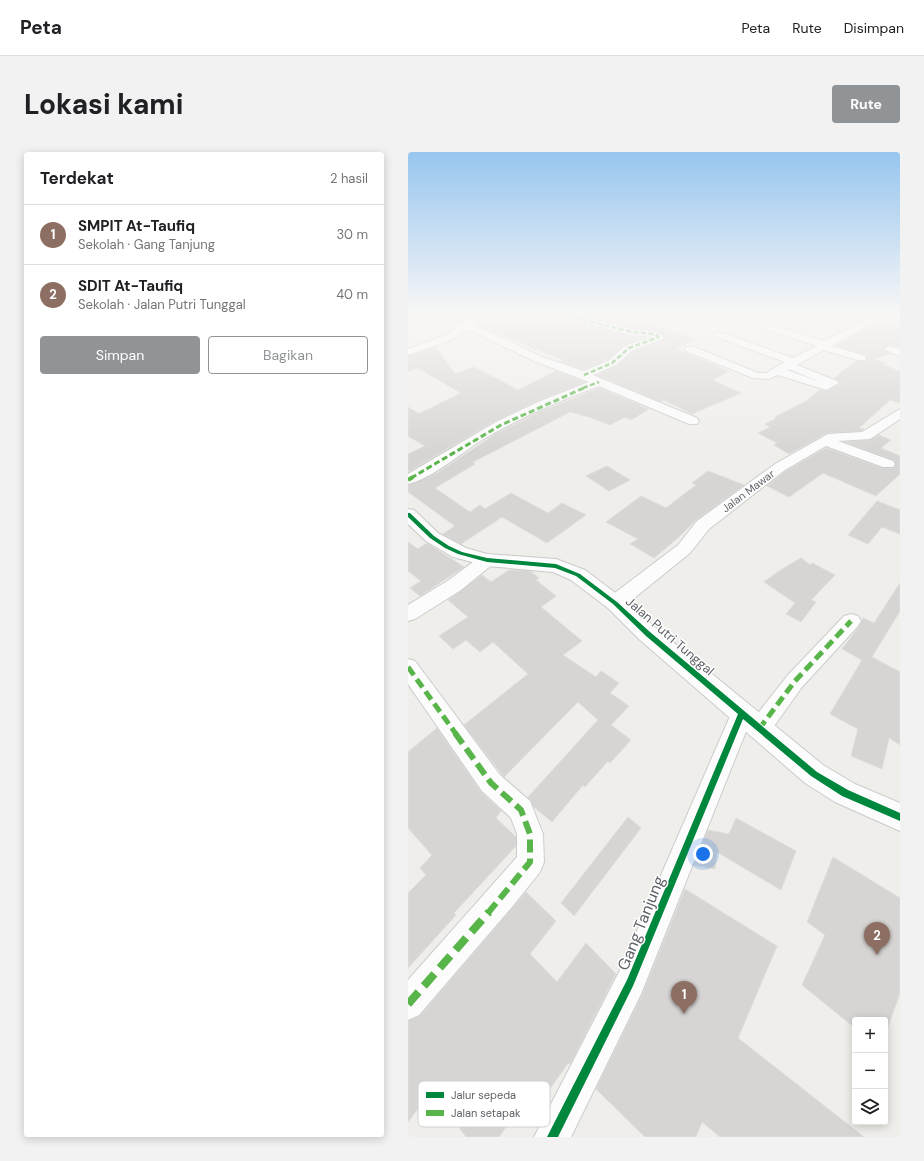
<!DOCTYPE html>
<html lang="id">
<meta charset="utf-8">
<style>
:root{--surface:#fff;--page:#f2f2f2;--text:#202124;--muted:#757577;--line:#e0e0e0;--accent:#919496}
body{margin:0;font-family:"DM Sans",sans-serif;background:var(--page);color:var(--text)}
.controls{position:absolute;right:12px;bottom:12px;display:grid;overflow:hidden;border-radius:4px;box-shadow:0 2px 10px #0003}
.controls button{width:36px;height:36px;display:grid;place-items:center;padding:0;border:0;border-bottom:1px solid var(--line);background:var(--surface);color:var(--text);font:20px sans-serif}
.you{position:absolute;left:295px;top:702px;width:14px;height:14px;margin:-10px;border:3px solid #fff;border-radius:50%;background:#1a73e8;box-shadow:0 0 0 6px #1a73e833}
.badge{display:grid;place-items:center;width:26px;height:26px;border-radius:50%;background:var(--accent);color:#fff;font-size:13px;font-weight:700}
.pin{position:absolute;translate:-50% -33px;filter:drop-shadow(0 1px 2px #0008)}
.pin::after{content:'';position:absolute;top:21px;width:14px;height:12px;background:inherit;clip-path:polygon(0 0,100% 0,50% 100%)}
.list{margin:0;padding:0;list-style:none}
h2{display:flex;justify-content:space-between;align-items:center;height:52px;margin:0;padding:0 16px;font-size:17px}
h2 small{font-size:13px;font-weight:400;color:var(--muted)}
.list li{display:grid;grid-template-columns:26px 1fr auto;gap:12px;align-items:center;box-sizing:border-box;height:60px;padding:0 16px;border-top:1px solid var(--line)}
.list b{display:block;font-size:15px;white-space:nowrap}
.list p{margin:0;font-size:13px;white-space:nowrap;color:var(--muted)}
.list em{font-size:13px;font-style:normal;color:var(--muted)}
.actions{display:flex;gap:8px;padding:12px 16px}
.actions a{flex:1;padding:9px 0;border:1px solid var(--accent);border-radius:4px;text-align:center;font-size:14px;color:var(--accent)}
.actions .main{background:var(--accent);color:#fff}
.icon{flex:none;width:22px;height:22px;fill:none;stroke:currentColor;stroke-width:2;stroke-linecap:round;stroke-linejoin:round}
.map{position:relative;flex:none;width:492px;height:985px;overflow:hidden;border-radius:4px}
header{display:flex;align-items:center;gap:24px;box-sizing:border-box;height:56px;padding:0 20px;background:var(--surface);border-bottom:1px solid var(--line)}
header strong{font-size:19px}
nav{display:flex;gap:22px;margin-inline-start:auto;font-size:14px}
.intro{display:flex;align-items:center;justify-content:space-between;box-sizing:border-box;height:96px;padding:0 24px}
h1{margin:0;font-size:28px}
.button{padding:10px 18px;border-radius:4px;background:var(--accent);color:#fff;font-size:14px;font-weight:700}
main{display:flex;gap:24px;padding:0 24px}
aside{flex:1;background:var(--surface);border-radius:4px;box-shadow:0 2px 10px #0003}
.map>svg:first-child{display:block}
.building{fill:#d6d5d3;stroke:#deddd9}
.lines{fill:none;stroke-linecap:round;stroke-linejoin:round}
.street-casing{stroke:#cbcccc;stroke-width:2}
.secondary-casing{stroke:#cacacb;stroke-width:2}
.street{fill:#fdfcfc;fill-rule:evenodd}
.secondary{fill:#fdfcfc;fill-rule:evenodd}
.quiet-far5{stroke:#58b549;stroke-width:2.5;stroke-dasharray:5 2.5;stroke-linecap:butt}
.quiet-far4{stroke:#58b549;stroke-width:3;stroke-dasharray:6 3;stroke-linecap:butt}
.quiet-far3{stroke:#58b549;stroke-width:4;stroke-dasharray:8 4;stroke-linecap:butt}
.quiet-far2{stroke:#58b549;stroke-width:5;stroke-dasharray:10 5;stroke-linecap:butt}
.quiet-far1{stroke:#58b549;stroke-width:6;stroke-dasharray:13 6;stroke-linecap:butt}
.quiet{stroke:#58b549;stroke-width:8;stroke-dasharray:16 8;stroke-linecap:butt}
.cycleway-casing{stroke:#fff;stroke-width:2}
.cycleway{fill:#00873e;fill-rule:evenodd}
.labels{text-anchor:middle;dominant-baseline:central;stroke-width:3;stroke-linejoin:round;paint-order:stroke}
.far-street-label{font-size:11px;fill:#5f6368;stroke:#fff}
.street-label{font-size:13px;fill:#5f6368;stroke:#fff}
.near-street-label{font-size:16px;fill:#5f6368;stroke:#fff}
.key{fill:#fff;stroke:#cfd0d2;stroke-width:1}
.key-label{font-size:11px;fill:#5f6368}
</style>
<header>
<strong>Peta</strong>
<nav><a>Peta</a><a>Rute</a><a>Disimpan</a></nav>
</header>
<div class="intro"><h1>Lokasi kami</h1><a class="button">Rute</a></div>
<main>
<aside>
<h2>Terdekat<small>2 hasil</small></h2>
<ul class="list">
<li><span class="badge" style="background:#8d6e63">1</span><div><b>SMPIT At-Taufiq</b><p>Sekolah · Gang Tanjung</p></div><em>30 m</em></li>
<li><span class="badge" style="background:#8d6e63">2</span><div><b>SDIT At-Taufiq</b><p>Sekolah · Jalan Putri Tunggal</p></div><em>40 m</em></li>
</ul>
<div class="actions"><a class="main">Simpan</a><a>Bagikan</a></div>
</aside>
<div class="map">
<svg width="492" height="985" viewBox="0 0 492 985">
<rect width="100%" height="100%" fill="#efeeea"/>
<path class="building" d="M34,164H154L157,167L224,184L236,186L217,193L199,208L176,217L152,210L155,208L67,173L71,168L66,164L52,172L33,165Z
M173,164H215L288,187L268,197L321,219L305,228L333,241L284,262L256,248L253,250L189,223L209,214L226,199L256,188L257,185L246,178L224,176Z
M477,165L492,170V195L480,193L475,198L483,202L466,207L478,211L475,213L492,219V251L482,248L451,276L456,277L454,279L419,281L381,302L366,293L369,291L350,281L362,275L357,272L369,266L367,265L398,249L412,238L419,239L432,232V230L426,226L448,209H458L459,205L457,203L428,194Z
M28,195L47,222L66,215L110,238L148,219L177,230L129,249L87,269L0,320V302L17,294L0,284V255L11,262L53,241L10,216L0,220V204Z
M191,236L241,257L223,268L217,265L202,273L184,266L162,260L65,310L67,312L27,336L62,360L72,353L77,357L103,341L140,361L154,351L178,363L139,391L94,365L53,392L35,382L47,374L0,340V333L29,321L89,281L132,260Z
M471,283L483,288L473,296L492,304V322L468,344L415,321L381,345L359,334L378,319L418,296L474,316H485L488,313L486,308L437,290L462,288Z
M199,314L222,328L201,339L178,324Z
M300,319L336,333L288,368L271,385L246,406L222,392L230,387L198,370L233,344L258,356L288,333L284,331Z
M469,349L492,358V382L474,375L460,392L440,383Z
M0,390L10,397L19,391L56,415L12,444L2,436L13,429L0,419Z
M393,406L402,413L404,411L427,423L403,448L408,450L393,470L378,462L387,451L356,430L371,419Z
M101,418L122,419L131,426L128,428L148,444L133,455L174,489L155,503L188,525L193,519L211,531L202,541L221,554L203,573L223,588L202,611L200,609L177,635L175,633L144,670L126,655L120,645L190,568L170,550L96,625L56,573L120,522L85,490L72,500L58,488L45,497L31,484L60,465L40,448L74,423L83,430Z
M492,431V459L464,505L492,520V593L481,586L474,617L443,604L450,577L422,562L454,508L434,497L451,475L455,466L466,471Z
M29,576L73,640L93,659L88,666L108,685V694L46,761L48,763L0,816V741L18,723L12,716L24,703L0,676V600Z
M220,665L233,676L166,764L153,751Z
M328,666L388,699L373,738L309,700L307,717L286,713L300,678L321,682Z
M425,705L492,746V841L477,883V868H447V876L394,833L417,783L399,770Z
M277,737L369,794L330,886L456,985H312L294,970L288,985H237L188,937L234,843Z
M118,740L148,769L122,802L149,830L178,791L208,822L162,912L160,911L137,944L128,932L91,985H58L24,938L0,970V869L12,864Z"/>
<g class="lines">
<defs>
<path id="street" d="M155,164H169L224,177L246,179L256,185L255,187L225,198L208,213L185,223L289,266L291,269L289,272H281L191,234C151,249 111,266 74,288C53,301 23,327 0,332V322L88,270L130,250L181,230L126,209L68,181L58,179L38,190L0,203V197L40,182L65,165L70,168L64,174L73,176L134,205L176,219L200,209L217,194L243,185L224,183L157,166Z
M465,164H476L424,194L457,204L458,206L457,208H449L416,198L389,213L429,229L431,231L418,238L370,223L360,227L345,226L278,199L277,197L278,195H286L350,221H358L377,210L308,185L306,183L308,181H314L385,206L409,194L352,175V171H358L416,189ZM381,217L412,230L379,218Z
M481,194L492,197V204L476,197Z
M492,257V267L462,287L430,289L485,309L487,312L485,315H475L418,294L377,318L301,377L282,401L214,456L207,458L200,456L198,451L200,446L270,393L289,369L367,312L420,282L454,280Z
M79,402L85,404L88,408L85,412L53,438L7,467L0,469V453L41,428L73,404Z
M443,462L450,464L453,469L450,474L394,535L359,584L351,587L343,584L340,577L343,570L380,523L436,464Z
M0,507L7,509L92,623L122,649L135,682L136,710L132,720L104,755L11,863L0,868V828L109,705V682L103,666L74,639L0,532Z
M334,552L342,555L345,562L233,842L163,985H126L211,820L326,555Z"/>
<path id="secondary" d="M0,357L6,358L30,381L58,396L79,402L148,407L177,418L214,446L248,476L415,613L447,632L492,651V679L427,650L397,631L232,488L200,456L163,428L145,420L79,414L45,405L18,389L0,372Z"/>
</defs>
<use href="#street" class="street-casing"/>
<use href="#secondary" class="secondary-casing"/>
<use href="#street" class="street"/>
<use href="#secondary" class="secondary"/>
<path class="quiet-far5" d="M160,164L224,180L246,182L251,185
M176,223L204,211L221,196L251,185
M175,236L191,230"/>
<path class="quiet-far4" d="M3,326L93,273L178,235"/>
<path class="quiet-far3" d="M0,328L5,325"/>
<path class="quiet-far2" d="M0,515L48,582
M351,577L387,529L443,469"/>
<path class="quiet-far1" d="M47,581L83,631L113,658L122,682V710L80,761"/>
<path class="quiet" d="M0,852L81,760"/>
<defs>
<path id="cycleway" d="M0,361H2L26,384L41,394L54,400L79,406L148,412L172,422L209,450L242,480L409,620L440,638L492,661V669L434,644L403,624L335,567L225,834L150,985H139L219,828L330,562L238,484L205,452L168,424L147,416L79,410L50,402L37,396L22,386L0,365Z"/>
</defs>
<use href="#cycleway" class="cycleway-casing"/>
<use href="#cycleway" class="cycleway"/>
</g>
<linearGradient id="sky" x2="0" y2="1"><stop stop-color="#97c6ef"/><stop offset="0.54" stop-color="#f8f7f6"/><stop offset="1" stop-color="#f8f7f6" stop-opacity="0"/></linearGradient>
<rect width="492" height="301" fill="url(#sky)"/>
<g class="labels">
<g class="far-street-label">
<text transform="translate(340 339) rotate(-37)">Jalan Mawar</text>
</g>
<g class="street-label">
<text transform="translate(262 484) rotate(41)">Jalan Putri Tunggal</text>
</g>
<g class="near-street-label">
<text transform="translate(233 771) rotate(-68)">Gang Tanjung</text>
</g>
</g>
<rect x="10" y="929" width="132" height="46" rx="6" class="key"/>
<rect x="18" y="940" width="18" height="6" fill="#00873e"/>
<rect x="18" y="958" width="18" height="6" fill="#58b549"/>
<g class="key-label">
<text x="43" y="947">Jalur sepeda</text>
<text x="43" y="965">Jalan setapak</text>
</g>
</svg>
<div class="controls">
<button>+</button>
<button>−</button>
<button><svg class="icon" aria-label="layers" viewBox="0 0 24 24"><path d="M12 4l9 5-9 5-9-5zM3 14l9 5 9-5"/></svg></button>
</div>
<div class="you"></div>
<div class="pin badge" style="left:276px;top:862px;background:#8d6e63">1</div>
<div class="pin badge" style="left:469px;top:803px;background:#8d6e63">2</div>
</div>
</main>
